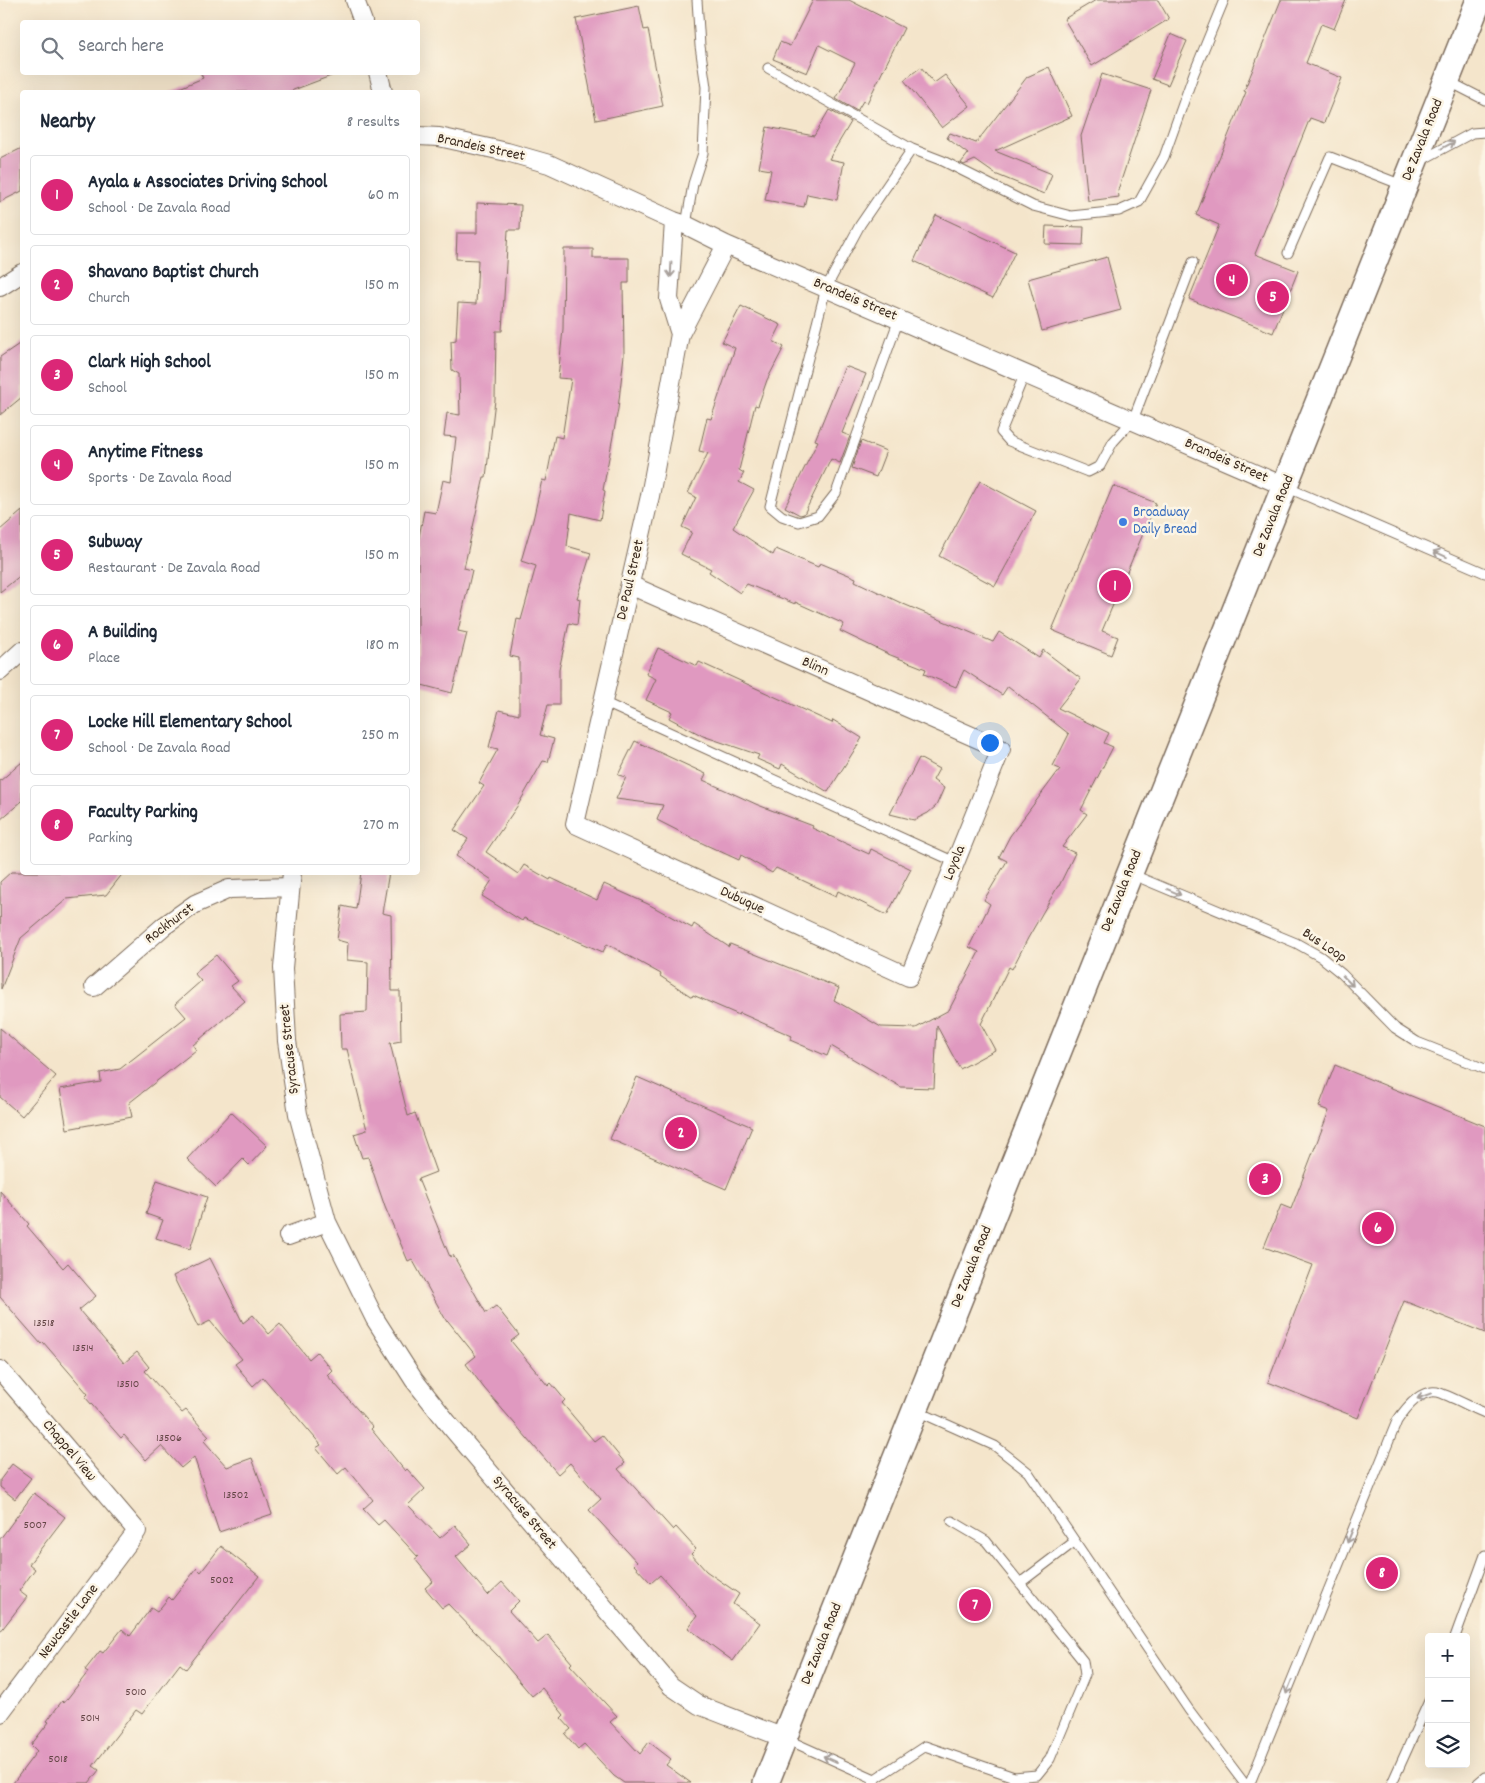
<!DOCTYPE html>
<meta charset="utf-8">
<style>
:root{--surface:#fff;--page:#f2f2f3;--text:#1f2937;--muted:#747a83;--line:#e0e1e3;--accent:#db2777}
body{margin:0;font-family:Dekko,sans-serif;background:var(--page);color:var(--text)}
.controls{position:absolute;right:15px;bottom:15px;display:grid;overflow:hidden;border-radius:5px;box-shadow:0 5px 20px #0002}
.controls button{width:45px;height:45px;display:grid;place-items:center;padding:0;border:0;border-bottom:1px solid var(--line);background:var(--surface);color:var(--text);font:25px sans-serif}
.you{position:absolute;left:989px;top:742px;width:18px;height:18px;margin:-12px;border:4px solid #fff;border-radius:50%;background:#1a73e8;box-shadow:0 0 0 8px #1a73e833}
.badge{display:grid;place-items:center;width:32px;height:32px;border-radius:50%;background:var(--accent);color:#fff;font-size:16px;font-weight:700}
.pin{position:absolute;translate:-50% -50%;border:2px solid #fff;box-shadow:0 1px 5px #0006}
.list{margin:0;padding:0;list-style:none}
h2{display:flex;justify-content:space-between;align-items:center;height:65px;margin:0;padding:0 20px;font-size:21px}
h2 small{font-size:16px;font-weight:400;color:var(--muted)}
.list li{display:grid;grid-template-columns:32px 1fr auto;gap:15px;align-items:center;box-sizing:border-box;height:80px;margin:0 10px 10px;padding:0 10px;border:1px solid var(--line);border-radius:5px}
.list b{display:block;font-size:19px;white-space:nowrap}
.list p{margin:0;font-size:16px;white-space:nowrap;color:var(--muted)}
.list em{font-size:16px;font-style:normal;color:var(--muted)}
.icon{flex:none;width:28px;height:28px;fill:none;stroke:currentColor;stroke-width:2;stroke-linecap:round;stroke-linejoin:round}
.map{position:relative;flex:none;width:1485px;height:1783px;overflow:hidden}
.search{position:absolute;background:var(--surface);box-shadow:0 5px 20px #0002;left:20px;top:20px;width:400px;height:55px;display:flex;align-items:center;gap:12px;box-sizing:border-box;padding:0 18px;border-radius:5px;color:var(--muted);font-size:19px}
.panel{position:absolute;background:var(--surface);box-shadow:0 5px 20px #0002;left:20px;top:90px;width:400px;height:785px;border-radius:5px}
.map>svg:first-child{display:block}
.building{fill:#e099c0}
.lines{fill:none;stroke-linecap:round;stroke-linejoin:round}
.service-casing{stroke:#7c6b5b;stroke-width:11}
.minor-casing{stroke:#7c6b5b;stroke-width:20}
.secondary-casing{stroke:#7c6b5b;stroke-width:28}
.service{stroke:#fff;stroke-width:9}
.minor{stroke:#fff;stroke-width:18}
.secondary{stroke:#fff;stroke-width:25}
.oneway{stroke:#a79f9a}
.shop-dot{fill:#3f7fe0;stroke:#fcf5e5;stroke-width:2}
.labels{text-anchor:middle;dominant-baseline:central;stroke-width:5;stroke-linejoin:round;paint-order:stroke}
.number-label{font-size:12px;fill:#644646}
.street-label{font-size:15px;fill:#3b2a1e;stroke:#fcf5e5}
.shop-label{font-size:15px;fill:#366cbe;stroke:#fcf5e5;text-anchor:start}
</style>
<div class="map">
<svg width="1485" height="1783" viewBox="0 0 1485 1783">
<rect width="100%" height="100%" fill="#fcf5e5"/>
<filter id="ink" filterUnits="userSpaceOnUse"><feTurbulence type="fractalNoise" baseFrequency=".02" numOctaves="2"/><feDisplacementMap in="SourceGraphic" scale="10" xChannelSelector="R" yChannelSelector="G"/><feConvolveMatrix kernelMatrix="1 2 1 2 8 2 1 2 1" color-interpolation-filters="sRGB"/></filter>
<filter id="wash" filterUnits="userSpaceOnUse"><feTurbulence type="fractalNoise" baseFrequency=".0096" numOctaves="4" result="noise"/><feDisplacementMap in="SourceGraphic" scale="20" xChannelSelector="R" yChannelSelector="G"/><feGaussianBlur stdDeviation="1.12" result="paint"/><feColorMatrix in="noise" values="0 0 0 0 0 0 0 0 0 0 0 0 0 0 0 0 0 1.4 0 .05"/><feComposite in="paint" operator="in"/></filter>
<g filter="url(#wash)">
<rect width="100%" height="100%" fill="#f4e5cb"/>
<g id="blocks">
<path class="building" d="M813,0H849L904,28L867,103L863,101L857,111L836,99L855,63L819,45L807,73L773,59L780,42L790,46Z
M1096,0H1158L1169,19L1092,66L1064,19Z
M1281,0H1346L1334,29L1321,24L1306,63L1342,78L1324,123L1310,118L1255,254L1298,271L1273,333L1189,299L1219,225L1196,215L1246,92L1244,91Z
M639,6L644,30L648,29L663,106L596,120L576,19Z
M1171,34L1187,41L1168,85L1152,79Z
M921,67L934,83L945,75L970,106L942,128L904,80Z
M1049,67L1072,116L995,151L1052,174L1044,194L995,174L975,160L964,165L961,163L968,154L947,138L950,133L976,143L1027,77Z
M200,72H336V74L288,92H170L203,78Z
M1102,74L1151,90L1118,190L1119,197L1088,201L1081,136Z
M829,110L851,122L829,159L844,162L837,200L807,194L804,207L765,200L771,170L759,168L767,127L814,136Z
M22,148V191L0,202V159Z
M477,203L521,205L520,230H508L502,331H496L495,400L486,477H484L464,568L472,570L458,631L467,633L452,693L418,684V542L424,511L436,513L443,480L451,482L456,437L444,436L447,413L460,415L459,374L452,370L451,341L456,340L458,303L476,304L478,260L456,259L457,233H477Z
M936,215L1015,252L993,298L914,261Z
M1046,226L1084,227L1083,245L1045,244Z
M564,249H593V258H629V283H623L624,355L618,409L603,490L605,491L600,520L571,513L567,546L591,553L577,598L580,599L577,625L569,623L559,670V705H548L540,735L554,739L548,762L543,761L518,805L486,852L518,874L524,865L550,880L551,878L597,900L604,884L648,904L692,928L694,924L729,947L730,944L839,988L834,1000L881,1027L916,1028L949,1010L979,952L969,947L990,904L984,900L1007,861L999,857L1010,836L1060,769L1053,766L1069,734L1008,686L1002,695L964,670L956,687L924,674L926,669L888,654L840,631L844,624L795,602V604L747,584L740,593L709,572L711,569L681,554L692,532L682,527L696,497L688,493L708,453L699,451L707,418L711,419L735,348L722,342L741,306L781,325L773,341L784,347L767,380L758,406L755,405L739,470L744,473L739,482L754,490L733,528L773,555L776,549L818,567L820,563L856,578L855,581L901,603L993,642L999,632L1039,658L1043,650L1081,679L1058,708L1109,733L1104,743L1113,747L1081,810L1087,814L1062,847L1075,853L1059,886H1058L1028,938L1012,969L1009,967L981,1024L995,1050L960,1069L937,1026L934,1088L901,1087L831,1046L827,1056L790,1040L792,1036L740,1013L739,1015L693,995L692,997L660,976L661,974L607,944L603,952L524,918L522,921L482,896L492,880L456,856L468,839L454,830L484,786L479,783L498,749L489,747L499,710L519,715V658L510,656L517,619L521,620L536,566L521,561L533,520L542,480L546,481L555,436L562,438L571,379L558,378L563,329Z
M1107,257L1121,310L1042,331L1028,279Z
M22,342V397L0,415V357Z
M845,366L866,374L842,433L850,436L840,463L831,459L804,514L800,515L785,507L818,441L815,440Z
M861,441L886,451L876,477L852,468Z
M980,481L1036,511L995,586L939,556Z
M1113,486L1156,503L1102,631L1118,637L1111,655L1052,630Z
M22,511V574L0,592V530Z
M658,648L697,666L699,662L832,723L833,720L862,738L828,792L782,764L780,769L757,759L759,755L703,736L669,718L672,712L646,700L656,679L646,674Z
M635,741L706,774L703,780L758,805L813,826L812,828L869,854L871,849L911,869L887,915L838,891L836,896L776,868L772,873L741,855L739,860L704,844L657,820L663,805L616,799L626,777L618,775Z
M919,758L939,769L933,780L944,788L936,806L928,813L914,820L890,814Z
M22,762V801L0,820V781Z
M11,872H124L106,895L67,899L21,938L1,989L0,882Z
M361,872H389L382,913L391,915L392,991H400L401,1041L390,1043L408,1116L415,1113L436,1172L418,1179L450,1257L453,1255L486,1313L496,1306L519,1335L511,1341L548,1386L551,1383L565,1400L562,1403L594,1441L602,1435L625,1463L618,1469L673,1530L676,1527L696,1549L691,1554L706,1571L739,1594L733,1604L760,1623L733,1661L688,1628L697,1616L660,1575L651,1583L634,1565L637,1562L589,1510L601,1499L570,1463L558,1474L484,1388L466,1364L476,1356L448,1321L447,1322L412,1259L408,1261L385,1207L368,1157L362,1158L354,1134L367,1130L347,1049H341L340,1014L367,1012L368,962L347,960L348,943L337,940L342,906L356,909Z
M216,955L238,981L231,986L245,1001L193,1045L196,1050L129,1103L132,1117L67,1129L60,1089L101,1082L100,1073L120,1069L186,1017L175,1004L201,981L194,973Z
M0,1028L56,1076L22,1116L0,1097Z
M1335,1065L1485,1126V1333L1404,1301L1358,1418L1268,1382L1313,1265L1264,1247L1281,1205L1291,1209L1329,1111L1319,1107Z
M637,1077L752,1127L726,1189L610,1139Z
M231,1112L267,1146L249,1165L243,1159L216,1187L187,1159Z
M157,1180L207,1197L190,1249L156,1238L163,1220L146,1214Z
M0,1191L29,1224L27,1226L63,1268L68,1263L96,1296L79,1310L124,1363L137,1352L149,1367L145,1371L182,1413L186,1410L209,1436L204,1441L227,1467L252,1458L272,1514L219,1532L194,1457L181,1468L161,1446L146,1460L124,1435L121,1438L85,1397L88,1394L43,1342L41,1344L0,1297Z
M210,1258L243,1323L253,1315L269,1334L280,1324L309,1359L317,1352L332,1370L327,1375L373,1427L371,1429L405,1471L407,1469L425,1489L408,1505L440,1538L455,1525L471,1544L456,1557L488,1595L502,1582L519,1601L509,1611L538,1643L548,1635L572,1663L570,1665L617,1716L610,1722L640,1754L649,1742L671,1759L666,1765L691,1783H624L614,1776L584,1744L578,1749L565,1734L571,1729L561,1718L564,1715L542,1688L532,1696L497,1655L448,1604L442,1608L425,1588L433,1581L415,1559L418,1557L384,1520L378,1525L363,1509L373,1500L346,1467L338,1474L316,1448L321,1445L263,1377L253,1386L235,1364L242,1359L210,1321L198,1327L173,1276Z
M12,1464L31,1478L15,1499L0,1487V1480Z
M34,1493L65,1517L29,1564L35,1569L19,1591L27,1597L0,1632V1539Z
M221,1546L259,1576L186,1669L180,1664L142,1714L136,1710L93,1766L99,1770L89,1783H13L37,1751L31,1745L49,1722L47,1721L62,1701L64,1703L88,1672L85,1670L100,1651L103,1653L122,1629L130,1636L151,1608L157,1612L169,1597L172,1600L197,1568L201,1572Z"/>
</g>
</g>
<g filter="url(#ink)">
<use href="#blocks" fill-opacity="0" stroke="#7c6b5b" stroke-width="1"/>
<g class="lines">
<defs>
<path id="service" d="M768,68L912,149
M1448,81L1485,100
M1420,161L1472,133L1485,132
M686,225L693,184L703,153L706,87L700,46L697,0
M1288,253L1330,157L1402,185
M899,319L836,493L818,516L799,522L782,516L770,506L826,288L860,225L912,149L943,161L1033,206L1071,216L1119,211L1139,202L1164,157L1194,73L1224,0
M1025,373L1001,432L1009,441L1088,472L1100,466L1113,442L1133,420L1193,262
M1286,487L1485,573
M603,702L955,862
M1131,874L1296,943L1321,957L1342,974L1395,1028L1417,1042L1485,1069
M917,1411L995,1446L1028,1472L1189,1710L1244,1783
M1020,1583L1074,1542
M1455,1637L1485,1555
M786,1739L875,1779
M873,1783L875,1779L925,1746L1014,1777L1037,1775L1050,1759L1085,1675L1083,1661L986,1541L952,1521
M1250,1783L1397,1421C1405,1409 1420,1389 1437,1392C1449,1395 1472,1408 1485,1413
M1392,1783L1429,1701
M1478,1783L1485,1777"/>
<path id="minor" d="M355,0L363,22
M378,72L383,92
M418,136L439,137L507,152L549,164L674,221L686,225L726,245L1286,487
M674,221L669,299L680,334
M0,287L22,273
M630,585L1001,749L909,977L575,824L650,496L680,334L726,245
M0,671L22,651
M292,872L283,968L287,1041L298,1114L327,1222L375,1319L414,1380L451,1427L671,1686L699,1705L784,1738
M94,987L164,926L195,904L229,889L290,887
M288,1236L327,1222
M0,1370L137,1531L0,1713"/>
<path id="secondary" d="M766,1783L1479,0"/>
</defs>
<use href="#service" class="service-casing"/>
<use href="#minor" class="minor-casing"/>
<use href="#secondary" class="secondary-casing"/>
<use href="#service" class="service"/>
<use href="#minor" class="minor"/>
<use href="#secondary" class="secondary"/>
</g>
<defs><path id="oneway-shaft" d="M-6 0H5M1.5-3L5.5 0L1.5 3" fill="none" stroke-width="1.6" stroke-linecap="round" stroke-linejoin="round" transform="scale(1.25)"/></defs>
<g class="oneway">
<use href="#oneway-shaft" transform="translate(1448 145) rotate(-28)"/>
<use href="#oneway-shaft" transform="translate(671 270) rotate(93)"/>
<use href="#oneway-shaft" transform="translate(1440 554) rotate(-156)"/>
<use href="#oneway-shaft" transform="translate(1174 892) rotate(23)"/>
<use href="#oneway-shaft" transform="translate(1348 981) rotate(45)"/>
<use href="#oneway-shaft" transform="translate(1424 1396) rotate(159)"/>
<use href="#oneway-shaft" transform="translate(1350 1536) rotate(112)"/>
<use href="#oneway-shaft" transform="translate(1289 1687) rotate(112)"/>
<use href="#oneway-shaft" transform="translate(830 1759) rotate(-156)"/>
</g>
</g>
<circle class="shop-dot" cx="1123" cy="522" r="5"/>
<g class="labels">
<g class="number-label">
<text x="44" y="1323">13518</text>
<text x="83" y="1348">13514</text>
<text x="128" y="1384">13510</text>
<text x="169" y="1438">13506</text>
<text x="236" y="1495">13502</text>
<text x="35" y="1525">5007</text>
<text x="222" y="1580">5002</text>
<text x="136" y="1692">5010</text>
<text x="90" y="1718">5014</text>
<text x="58" y="1759">5018</text>
</g>
<g class="street-label">
<text transform="translate(1423 140) rotate(-68)">De Zavala Road</text>
<text transform="translate(481 148) rotate(12)">Brandeis Street</text>
<text transform="translate(855 300) rotate(23)">Brandeis Street</text>
<text transform="translate(1226 461) rotate(24)">Brandeis Street</text>
<text transform="translate(1274 516) rotate(-68)">De Zavala Road</text>
<text transform="translate(631 580) rotate(-77)">De Paul Street</text>
<text transform="translate(815 667) rotate(24)">Blinn</text>
<text transform="translate(955 863) rotate(-68)">Loyola</text>
<text transform="translate(1122 891) rotate(-68)">De Zavala Road</text>
<text transform="translate(742 901) rotate(25)">Dubuque</text>
<text transform="translate(170 924) rotate(-37)">Rockhurst</text>
<text transform="translate(1324 946) rotate(34)">Bus Loop</text>
<text transform="translate(290 1049) rotate(-96)">Syracuse Street</text>
<text transform="translate(972 1267) rotate(-68)">De Zavala Road</text>
<text transform="translate(69 1451) rotate(50)">Chappel View</text>
<text transform="translate(524 1513) rotate(50)">Syracuse Street</text>
<text transform="translate(69 1622) rotate(-53)">Newcastle Lane</text>
<text transform="translate(822 1644) rotate(-68)">De Zavala Road</text>
</g>
<g class="shop-label">
<text x="1133" y="513">Broadway<tspan x="1133" dy="17">Daily Bread</tspan></text>
</g>
</g>
</svg>
<div class="controls">
<button>+</button>
<button>−</button>
<button><svg class="icon" aria-label="layers" viewBox="0 0 24 24"><path d="M12 4l9 5-9 5-9-5zM3 14l9 5 9-5"/></svg></button>
</div>
<div class="you"></div>
<div class="pin badge" style="left:1115px;top:586px">1</div>
<div class="pin badge" style="left:681px;top:1133px">2</div>
<div class="pin badge" style="left:1265px;top:1179px">3</div>
<div class="pin badge" style="left:1232px;top:280px">4</div>
<div class="pin badge" style="left:1273px;top:297px">5</div>
<div class="pin badge" style="left:1378px;top:1228px">6</div>
<div class="pin badge" style="left:975px;top:1605px">7</div>
<div class="pin badge" style="left:1382px;top:1573px">8</div>
<div class="search"><svg class="icon" aria-label="search" viewBox="0 0 24 24"><circle cx="10" cy="10" r="6"/><path d="M15 15l6 6"/></svg>Search here</div>
<section class="panel">
<h2>Nearby<small>8 results</small></h2>
<ul class="list">
<li><span class="badge">1</span><div><b>Ayala &amp; Associates Driving School</b><p>School · De Zavala Road</p></div><em>60 m</em></li>
<li><span class="badge">2</span><div><b>Shavano Baptist Church</b><p>Church</p></div><em>150 m</em></li>
<li><span class="badge">3</span><div><b>Clark High School</b><p>School</p></div><em>150 m</em></li>
<li><span class="badge">4</span><div><b>Anytime Fitness</b><p>Sports · De Zavala Road</p></div><em>150 m</em></li>
<li><span class="badge">5</span><div><b>Subway</b><p>Restaurant · De Zavala Road</p></div><em>150 m</em></li>
<li><span class="badge">6</span><div><b>A Building</b><p>Place</p></div><em>180 m</em></li>
<li><span class="badge">7</span><div><b>Locke Hill Elementary School</b><p>School · De Zavala Road</p></div><em>250 m</em></li>
<li><span class="badge">8</span><div><b>Faculty Parking</b><p>Parking</p></div><em>270 m</em></li>
</ul>
</section>
</div>
